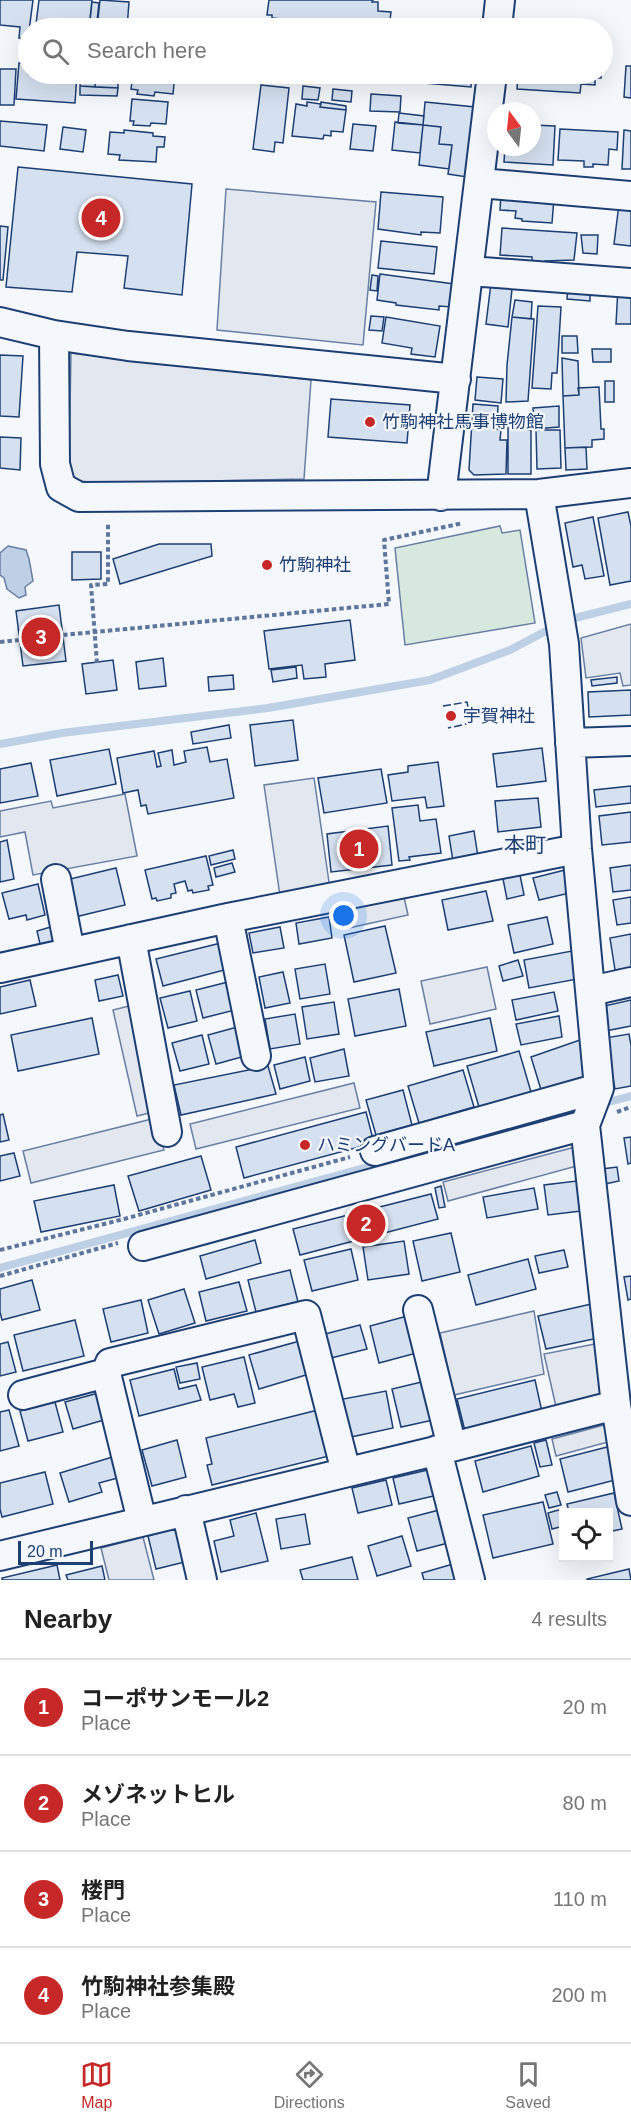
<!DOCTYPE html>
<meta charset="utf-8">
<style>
:root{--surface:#fff;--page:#f2f2f2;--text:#222;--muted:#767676;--line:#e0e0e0;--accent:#c62828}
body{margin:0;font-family:Arial,"Noto Sans JP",sans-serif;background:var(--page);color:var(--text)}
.controls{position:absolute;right:18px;bottom:18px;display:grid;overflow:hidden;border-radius:0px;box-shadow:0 6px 24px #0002}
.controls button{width:54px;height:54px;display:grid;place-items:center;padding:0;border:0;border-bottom:2px solid var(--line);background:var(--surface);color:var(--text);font:30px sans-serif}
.compass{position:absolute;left:487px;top:102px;width:54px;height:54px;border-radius:50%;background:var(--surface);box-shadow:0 6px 24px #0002;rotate:345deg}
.scale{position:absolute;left:18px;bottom:15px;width:75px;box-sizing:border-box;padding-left:6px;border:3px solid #1d3f73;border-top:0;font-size:16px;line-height:21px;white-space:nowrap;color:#1d3f73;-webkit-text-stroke:4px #f4f7fb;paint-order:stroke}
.you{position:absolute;left:344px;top:916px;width:21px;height:21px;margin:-15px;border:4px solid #fff;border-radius:50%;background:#1a73e8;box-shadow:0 0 0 9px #1a73e833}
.badge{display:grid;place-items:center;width:39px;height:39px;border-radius:50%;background:var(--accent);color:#fff;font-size:20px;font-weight:700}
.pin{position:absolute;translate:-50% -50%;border:3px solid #fff;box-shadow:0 2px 6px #0006}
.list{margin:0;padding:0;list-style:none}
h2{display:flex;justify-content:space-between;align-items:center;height:78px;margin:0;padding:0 24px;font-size:26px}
h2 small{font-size:20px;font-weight:400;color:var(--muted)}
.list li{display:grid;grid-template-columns:39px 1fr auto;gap:18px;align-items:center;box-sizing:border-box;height:96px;padding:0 24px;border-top:2px solid var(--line)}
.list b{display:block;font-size:22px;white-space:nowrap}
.list p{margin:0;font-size:20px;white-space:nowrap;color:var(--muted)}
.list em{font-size:20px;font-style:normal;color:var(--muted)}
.icon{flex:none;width:33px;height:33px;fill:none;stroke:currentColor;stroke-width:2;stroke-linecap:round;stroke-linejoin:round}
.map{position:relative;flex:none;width:631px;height:1580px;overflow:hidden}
.search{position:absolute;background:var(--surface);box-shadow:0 6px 24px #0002;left:18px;right:18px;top:18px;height:66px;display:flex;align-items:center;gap:15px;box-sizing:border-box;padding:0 21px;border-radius:33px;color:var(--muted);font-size:22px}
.sheet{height:462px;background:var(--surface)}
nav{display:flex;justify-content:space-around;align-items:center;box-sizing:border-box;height:84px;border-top:2px solid var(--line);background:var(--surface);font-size:16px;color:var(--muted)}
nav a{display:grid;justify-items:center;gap:3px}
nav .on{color:var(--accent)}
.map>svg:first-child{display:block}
.green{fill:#d7e8df;stroke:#687fa3;stroke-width:1.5}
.parking{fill:#e3e8f0;stroke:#687fa3;stroke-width:1.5}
.water{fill:#bed0e5;stroke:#687fa3;stroke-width:1.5}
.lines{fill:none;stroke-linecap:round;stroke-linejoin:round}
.stream{stroke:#bed0e5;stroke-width:8}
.building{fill:#d5e0f0;stroke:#1d3f73;stroke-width:1.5}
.minor-casing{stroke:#1d3f73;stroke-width:32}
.path{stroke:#5e769c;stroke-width:4;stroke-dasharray:4.5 3;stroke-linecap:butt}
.minor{stroke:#f4f7fb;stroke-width:28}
.fence{stroke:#1d3f73;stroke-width:1.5;stroke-dasharray:8 3;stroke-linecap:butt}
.poi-dot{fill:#c62828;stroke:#f4f7fb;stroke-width:2}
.labels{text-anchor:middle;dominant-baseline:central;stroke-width:4.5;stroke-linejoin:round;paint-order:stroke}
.poi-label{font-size:18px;fill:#1d3f73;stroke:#f4f7fb;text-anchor:start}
.quarter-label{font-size:21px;fill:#1d3f73;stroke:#f4f7fb}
</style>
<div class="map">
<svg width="631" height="1580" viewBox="0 0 631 1580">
<rect width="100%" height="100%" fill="#f4f7fb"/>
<path class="green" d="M500,526L502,533L520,530L535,623L405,645L395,548Z"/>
<path class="parking" d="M226,189L376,202L363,345L217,330Z
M71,353L311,380L304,479L106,483L76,481L69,467Z
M631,624V685L623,686L620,673L586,678L581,638Z
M314,778L330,889L280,896L264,785Z
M125,794L137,856L33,875L25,832L0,837V811L51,801L53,808Z
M404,897L408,915L344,929L340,910Z
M487,967L496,1009L430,1024L421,981Z
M133,1005L157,1111L137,1116L113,1010Z
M354,1083L360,1108L196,1149L190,1124Z
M156,1118L164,1150L31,1183L23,1151Z
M579,1146L584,1164L448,1201L443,1182Z
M534,1311L544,1374L454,1395L440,1333Z
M605,1342L610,1399L557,1411L544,1354Z
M604,1425L608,1442L556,1456L552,1439Z
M143,1537L154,1580H109L101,1548Z"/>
<path class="water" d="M8,546L26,550L29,559L33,581L25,587L26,595L19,598L7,589L4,578L0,575V553Z"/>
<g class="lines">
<path class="stream" d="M575,618L631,604
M0,744L62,733L268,708L430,680L510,650L548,630
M601,1104L631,1096
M450,1145L583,1108
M0,1268L386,1162"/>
</g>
<path class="building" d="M0,0H33L28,39L19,38L20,27L0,25Z
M39,0H92L89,28H67L36,24Z
M100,0L129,2L127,28H97Z
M269,0H373L372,2H378V11L391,12L389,28L370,26V28H367L272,18V15H267Z
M92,2L99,3L97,21H90Z
M19,63L28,64V74H77L75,103L16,99Z
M626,66H631V98L624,97Z
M0,69H16L14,105H0Z
M81,74H96L95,87L80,86Z
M96,74H118V88L95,87Z
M133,74H175L173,94L155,92L154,96L137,94L138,90L131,89Z
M256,74H294L293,78Z
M412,74H472L471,87L412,82Z
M518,74H601V78H595V85L581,84L580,93L517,89Z
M261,85L289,88L283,143L275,142L274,152L253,149Z
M80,86L118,88L117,96L80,95Z
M303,86L320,88L318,100L302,99Z
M333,89L352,91L351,102L332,100Z
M371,94L401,96L400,112L370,111Z
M132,99L168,102L166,124L151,123L150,126L133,125L134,121H130Z
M307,102L321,104L320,107L346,110L343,132L331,131V136L324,135L323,139L292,136L296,104L307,106Z
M321,102L346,106V110L320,107Z
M425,102L475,107L467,177L448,174L452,145L439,144L441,127L423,125Z
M399,113L424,116L423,125L398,123Z
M0,121L47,125L44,151L0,146Z
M395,122L423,125L420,153L392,150Z
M353,124L376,126L373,151L350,149Z
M423,125L441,127L439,144L452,145L449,169L419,165Z
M532,125L555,126L553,165L504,162L505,147H532Z
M63,127L86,130L83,152L60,149Z
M560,129L618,132L617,150L609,149L608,165L593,164V167H584V161L558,160Z
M124,130L153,133V136L165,137L164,147H157L156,162L119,160L120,155L108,154L110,132L124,133Z
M624,130L631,131V169H622Z
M18,167L192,184L182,295L124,288L128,256L77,252L72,292L6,287Z
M381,192L443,197L440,233L421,232V235L378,229Z
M501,194L554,198L552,223L522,221V219L515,218L516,211L500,210Z
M619,204L631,206V246L614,244Z
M0,226L8,227L3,280H0Z
M502,228L577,233L574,260L545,261V265L532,264V257L500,255Z
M581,235H598L597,254L583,253Z
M381,241L437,247L434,274L378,268Z
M380,274L454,284L452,307L439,306V310L396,305V303L377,300Z
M372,275L378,276L377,291L370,290Z
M491,283L512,289L508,327L486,324Z
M568,287L590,288V301L567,299Z
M618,288L631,289V324H616Z
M515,300L532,302L531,319L512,317Z
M538,306L561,307L557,373H552L551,389L532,388Z
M371,316L384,317L382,331L369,330Z
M386,317L440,326L435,357L411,354L412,348L382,343Z
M512,317L534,319L528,401L506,402L507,365Z
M562,336H577L578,353H562Z
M592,349H611V362H593Z
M0,355L23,356L19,417L0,416Z
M562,358L578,361L579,395L563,396Z
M477,377L503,379L501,403L475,400Z
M605,381H614V402H605Z
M599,387L601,429H604V439L592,440V447L565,448L563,396L579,395L578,388Z
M331,399L410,405L407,443L328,437Z
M473,404L498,406L497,429L501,430L500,440H507L506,474L474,475L469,470Z
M559,406V427L534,429L533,408Z
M508,423H523L524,429L531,430V474H508Z
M536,430H560L561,468L537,469Z
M0,437L21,438L20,470L0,468Z
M586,447L587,469L566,470L565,448Z
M628,512L631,526V581L610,585L598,518Z
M593,517L604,576L585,579L582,565L573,567L565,523Z
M159,544H211L212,556L120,584L113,559Z
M72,552H101V579L72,580Z
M59,605L66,661L23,666L16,611Z
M350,620L355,660L325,664L326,677L304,679L302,665L269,669L264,631Z
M163,658L166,686L139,689L136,662Z
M113,660L117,690L86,694L82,664Z
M296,667L297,678L273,682L271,670Z
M233,675L234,689L209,691L208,677Z
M617,677V683L592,686L591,680Z
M631,690V715L589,717L588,692Z
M293,720L298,760L255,766L250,725Z
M229,725L231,738L193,744L191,732Z
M207,747L210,762L227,759L234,798L148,814L146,805L141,806L138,790L123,793L117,758L154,751L157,767L161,766L158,753L172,750L174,765L186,762L184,751Z
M542,748L546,781L497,787L493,754Z
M109,749L116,784L57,796L50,760Z
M438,762L444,806L427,808L425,797L392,801L388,775L408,772V766Z
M31,763L38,796L0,803V769Z
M381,769L387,803L324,813L318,778Z
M631,786V803L596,807L594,790Z
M538,798L541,827L498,832L495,801Z
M418,805L420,821L436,819L441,853L409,857L410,860L399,861L392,808Z
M631,812V842L602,845L599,816Z
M388,826L392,865L331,872L327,834Z
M474,831L478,857L453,861L449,836Z
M7,840L14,879L0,882V842Z
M233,850L235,859L211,865L209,856Z
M206,856L213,885L208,886L209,890L193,893L192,890L188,891L185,881L174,884L176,893L171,894V898L157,901L156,898L152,899L145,870Z
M232,863L235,872L216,877L214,868Z
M631,865V890L613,892L610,868Z
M116,868L125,905L75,917L66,880Z
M569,869L574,892L539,900L533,878Z
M520,875L524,895L507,899L503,879Z
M38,884L45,915L27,920L26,915L9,919L2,893Z
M486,891L493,921L448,930L442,900Z
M631,897V923L617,925L613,900Z
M329,917L332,938L299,944L296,923Z
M547,917L553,944L514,953L508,925Z
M54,926L59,944L41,948L37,931Z
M385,926L396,973L354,982L344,935Z
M280,927L284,948L253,953L249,933Z
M631,934V968L615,970L610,938Z
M225,942L232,968L163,986L156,959Z
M577,950L583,978L529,988L524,960Z
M518,960L523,976L503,981L499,966Z
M325,964L330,994L300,999L295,969Z
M283,972L290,1003L265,1008L259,977Z
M118,975L123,996L99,1001L95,980Z
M30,980L36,1006L0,1014V987Z
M228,982L235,1010L203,1018L196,990Z
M399,989L406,1026L355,1036L348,999Z
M190,991L197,1021L168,1028L160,998Z
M554,992L558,1011L516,1020L512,1000Z
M631,1000V1026L605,1031L600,1007Z
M334,1002L339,1034L307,1039L302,1007Z
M295,1014L300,1044L270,1049L265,1019Z
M559,1016L562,1037L521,1045L516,1024Z
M92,1018L99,1054L18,1071L11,1035Z
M490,1018L497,1051L434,1066L426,1032Z
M241,1026L249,1055L216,1064L208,1035Z
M629,1034L631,1045V1086L615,1089L605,1038Z
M202,1035L209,1064L180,1071L172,1043Z
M580,1040L592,1077L542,1093L531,1057Z
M344,1049L349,1076L315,1082L310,1058Z
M519,1051L531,1092L479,1107L467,1066Z
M305,1057L310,1081L280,1089L274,1065Z
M268,1066L276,1094L181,1115L174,1085Z
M463,1070L474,1107L419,1123L408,1086Z
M403,1090L412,1125L376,1135L366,1100Z
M366,1112L374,1143L244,1178L236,1147Z
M3,1114L9,1140L0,1142V1115Z
M631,1137V1163L628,1164L624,1138Z
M14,1153L20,1176L0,1181V1156Z
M201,1156L211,1190L139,1211L128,1176Z
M617,1167L619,1181L605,1184L602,1169Z
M585,1180L589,1210L548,1215L544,1185Z
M114,1185L120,1216L41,1232L34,1201Z
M441,1186L445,1207L439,1208L435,1188Z
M534,1188L538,1209L487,1218L483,1197Z
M431,1194L438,1219L300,1255L293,1229Z
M451,1233L460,1272L422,1281L413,1241Z
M255,1240L261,1263L206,1279L200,1256Z
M404,1241L409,1274L368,1280L363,1247Z
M351,1249L358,1280L312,1291L304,1260Z
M564,1250L568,1267L539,1273L535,1256Z
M528,1259L536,1289L476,1305L468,1275Z
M290,1270L298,1302L256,1312L248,1280Z
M631,1276V1299L628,1300L624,1277Z
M32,1280L40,1310L2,1320L0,1312V1289Z
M239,1282L247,1311L206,1321L199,1292Z
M184,1289L195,1323L159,1334L148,1300Z
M141,1300L148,1333L111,1342L103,1309Z
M596,1303L603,1337L546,1349L538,1316Z
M415,1314L424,1351L379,1363L370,1326Z
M75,1320L84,1356L23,1371L14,1335Z
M360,1325L367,1349L327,1359L321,1335Z
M307,1339L316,1372L259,1389L249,1355Z
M8,1342L16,1372L0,1376V1344Z
M244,1357L255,1403L238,1407L234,1394L210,1400L202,1367Z
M197,1363L200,1379L180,1383L176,1367Z
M174,1369L179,1389L196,1385L201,1400L139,1416L130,1380Z
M430,1380L438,1419L401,1427L392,1389Z
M535,1380L542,1412L465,1431L457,1399Z
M106,1391L114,1417L73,1429L65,1402Z
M386,1391L393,1428L351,1437L343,1399Z
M55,1402L63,1432L28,1441L20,1411Z
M322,1409L333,1455L212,1485L207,1465L212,1464L206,1438Z
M9,1410L19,1446L0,1451V1412Z
M177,1440L186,1477L152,1486L142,1450Z
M546,1440L552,1465L540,1467L534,1443Z
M615,1445L623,1478L568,1492L560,1459Z
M531,1446L539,1476L483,1492L475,1461Z
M119,1455L125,1476L99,1483L102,1492L69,1502L60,1473Z
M432,1469L438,1495L399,1504L393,1478Z
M45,1472L53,1504L2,1517L0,1509V1483Z
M386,1480L392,1505L358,1513L352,1488Z
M557,1492L561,1505L549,1508L545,1495Z
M614,1493L622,1529L608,1532V1512H569L567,1504Z
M543,1502L553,1544L493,1558L483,1515Z
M443,1509L452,1542L417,1551L408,1518Z
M562,1509L564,1526L552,1529L548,1513Z
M256,1513L268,1561L221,1572L214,1541L234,1536L230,1520Z
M305,1514L310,1544L281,1549L276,1519Z
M184,1526L193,1560L156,1569L148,1536Z
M402,1536L411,1566L377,1576L368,1546Z
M352,1557L358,1580H303L300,1570Z
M453,1564L458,1580H424L422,1573Z
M57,1565L60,1580H2V1578Z
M102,1566L105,1580H68L66,1575Z
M629,1569L631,1580H587V1579Z"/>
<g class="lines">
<defs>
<path id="minor" d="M497,28L500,0
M480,183L631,196
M469,271L631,283
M0,322L54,335L128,346L456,379
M54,335L55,464L61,487L79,497L539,494L631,483
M539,494L564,644L577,849L599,1088L585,1125L616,1405L631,1501
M441,496L492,74
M570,743L631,741
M56,879L70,952
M228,918L256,1056
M131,939L167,1132
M0,968L228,918L577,849
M591,991L631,982
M375,1151L599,1088
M143,1246L585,1125
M418,1310L452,1447
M106,1373L110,1363L306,1315L346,1472
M23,1395L106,1373L142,1521
M437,1450L470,1580
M186,1510L202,1580
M0,1556L452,1447L616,1405"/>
</defs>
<use href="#minor" class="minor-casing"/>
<path class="path" d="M63,635L389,604L384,540L463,523
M0,642L19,640
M97,663L91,585L108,584V523
M617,1112L631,1107
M0,1250L124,1219L350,1157
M0,1276L118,1243"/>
<use href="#minor" class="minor"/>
<path class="fence" d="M443,706L467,702L471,723L448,728"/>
</g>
<g class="poi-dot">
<circle cx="370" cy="422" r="6"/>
<circle cx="267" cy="565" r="6"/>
<circle cx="451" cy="716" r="6"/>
<circle cx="305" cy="1145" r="6"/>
</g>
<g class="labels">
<g class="poi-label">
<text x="382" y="422">竹駒神社馬事博物館</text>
<text x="279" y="565">竹駒神社</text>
<text x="463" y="716">宇賀神社</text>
<text x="317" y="1145">ハミングバードA</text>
</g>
<g class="quarter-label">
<text x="525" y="844">本町</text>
</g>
</g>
</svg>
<div class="controls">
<button><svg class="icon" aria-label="locate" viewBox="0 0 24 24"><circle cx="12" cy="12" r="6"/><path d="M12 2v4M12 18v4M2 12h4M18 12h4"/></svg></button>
</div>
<svg class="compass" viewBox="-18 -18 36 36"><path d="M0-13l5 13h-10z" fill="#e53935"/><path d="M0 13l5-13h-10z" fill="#767676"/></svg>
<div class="scale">20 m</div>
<div class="you"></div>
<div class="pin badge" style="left:359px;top:849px">1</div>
<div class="pin badge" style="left:366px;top:1224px">2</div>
<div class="pin badge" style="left:41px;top:637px">3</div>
<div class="pin badge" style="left:101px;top:218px">4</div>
<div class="search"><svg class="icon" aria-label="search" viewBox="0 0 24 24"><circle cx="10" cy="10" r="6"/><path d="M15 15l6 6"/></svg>Search here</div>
</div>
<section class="sheet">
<h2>Nearby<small>4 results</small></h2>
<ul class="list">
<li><span class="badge">1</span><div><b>コーポサンモール2</b><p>Place</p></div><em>20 m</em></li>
<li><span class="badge">2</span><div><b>メゾネットヒル</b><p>Place</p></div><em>80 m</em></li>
<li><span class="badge">3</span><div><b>楼門</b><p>Place</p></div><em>110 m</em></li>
<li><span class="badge">4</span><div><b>竹駒神社参集殿</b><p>Place</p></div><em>200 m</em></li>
</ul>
</section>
<nav>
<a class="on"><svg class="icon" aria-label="map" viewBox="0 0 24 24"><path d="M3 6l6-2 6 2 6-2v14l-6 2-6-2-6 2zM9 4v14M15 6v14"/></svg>Map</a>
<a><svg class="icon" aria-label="directions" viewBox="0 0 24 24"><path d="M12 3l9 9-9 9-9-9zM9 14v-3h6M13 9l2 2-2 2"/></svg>Directions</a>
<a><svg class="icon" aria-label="saved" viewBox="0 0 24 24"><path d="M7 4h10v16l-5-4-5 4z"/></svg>Saved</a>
</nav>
